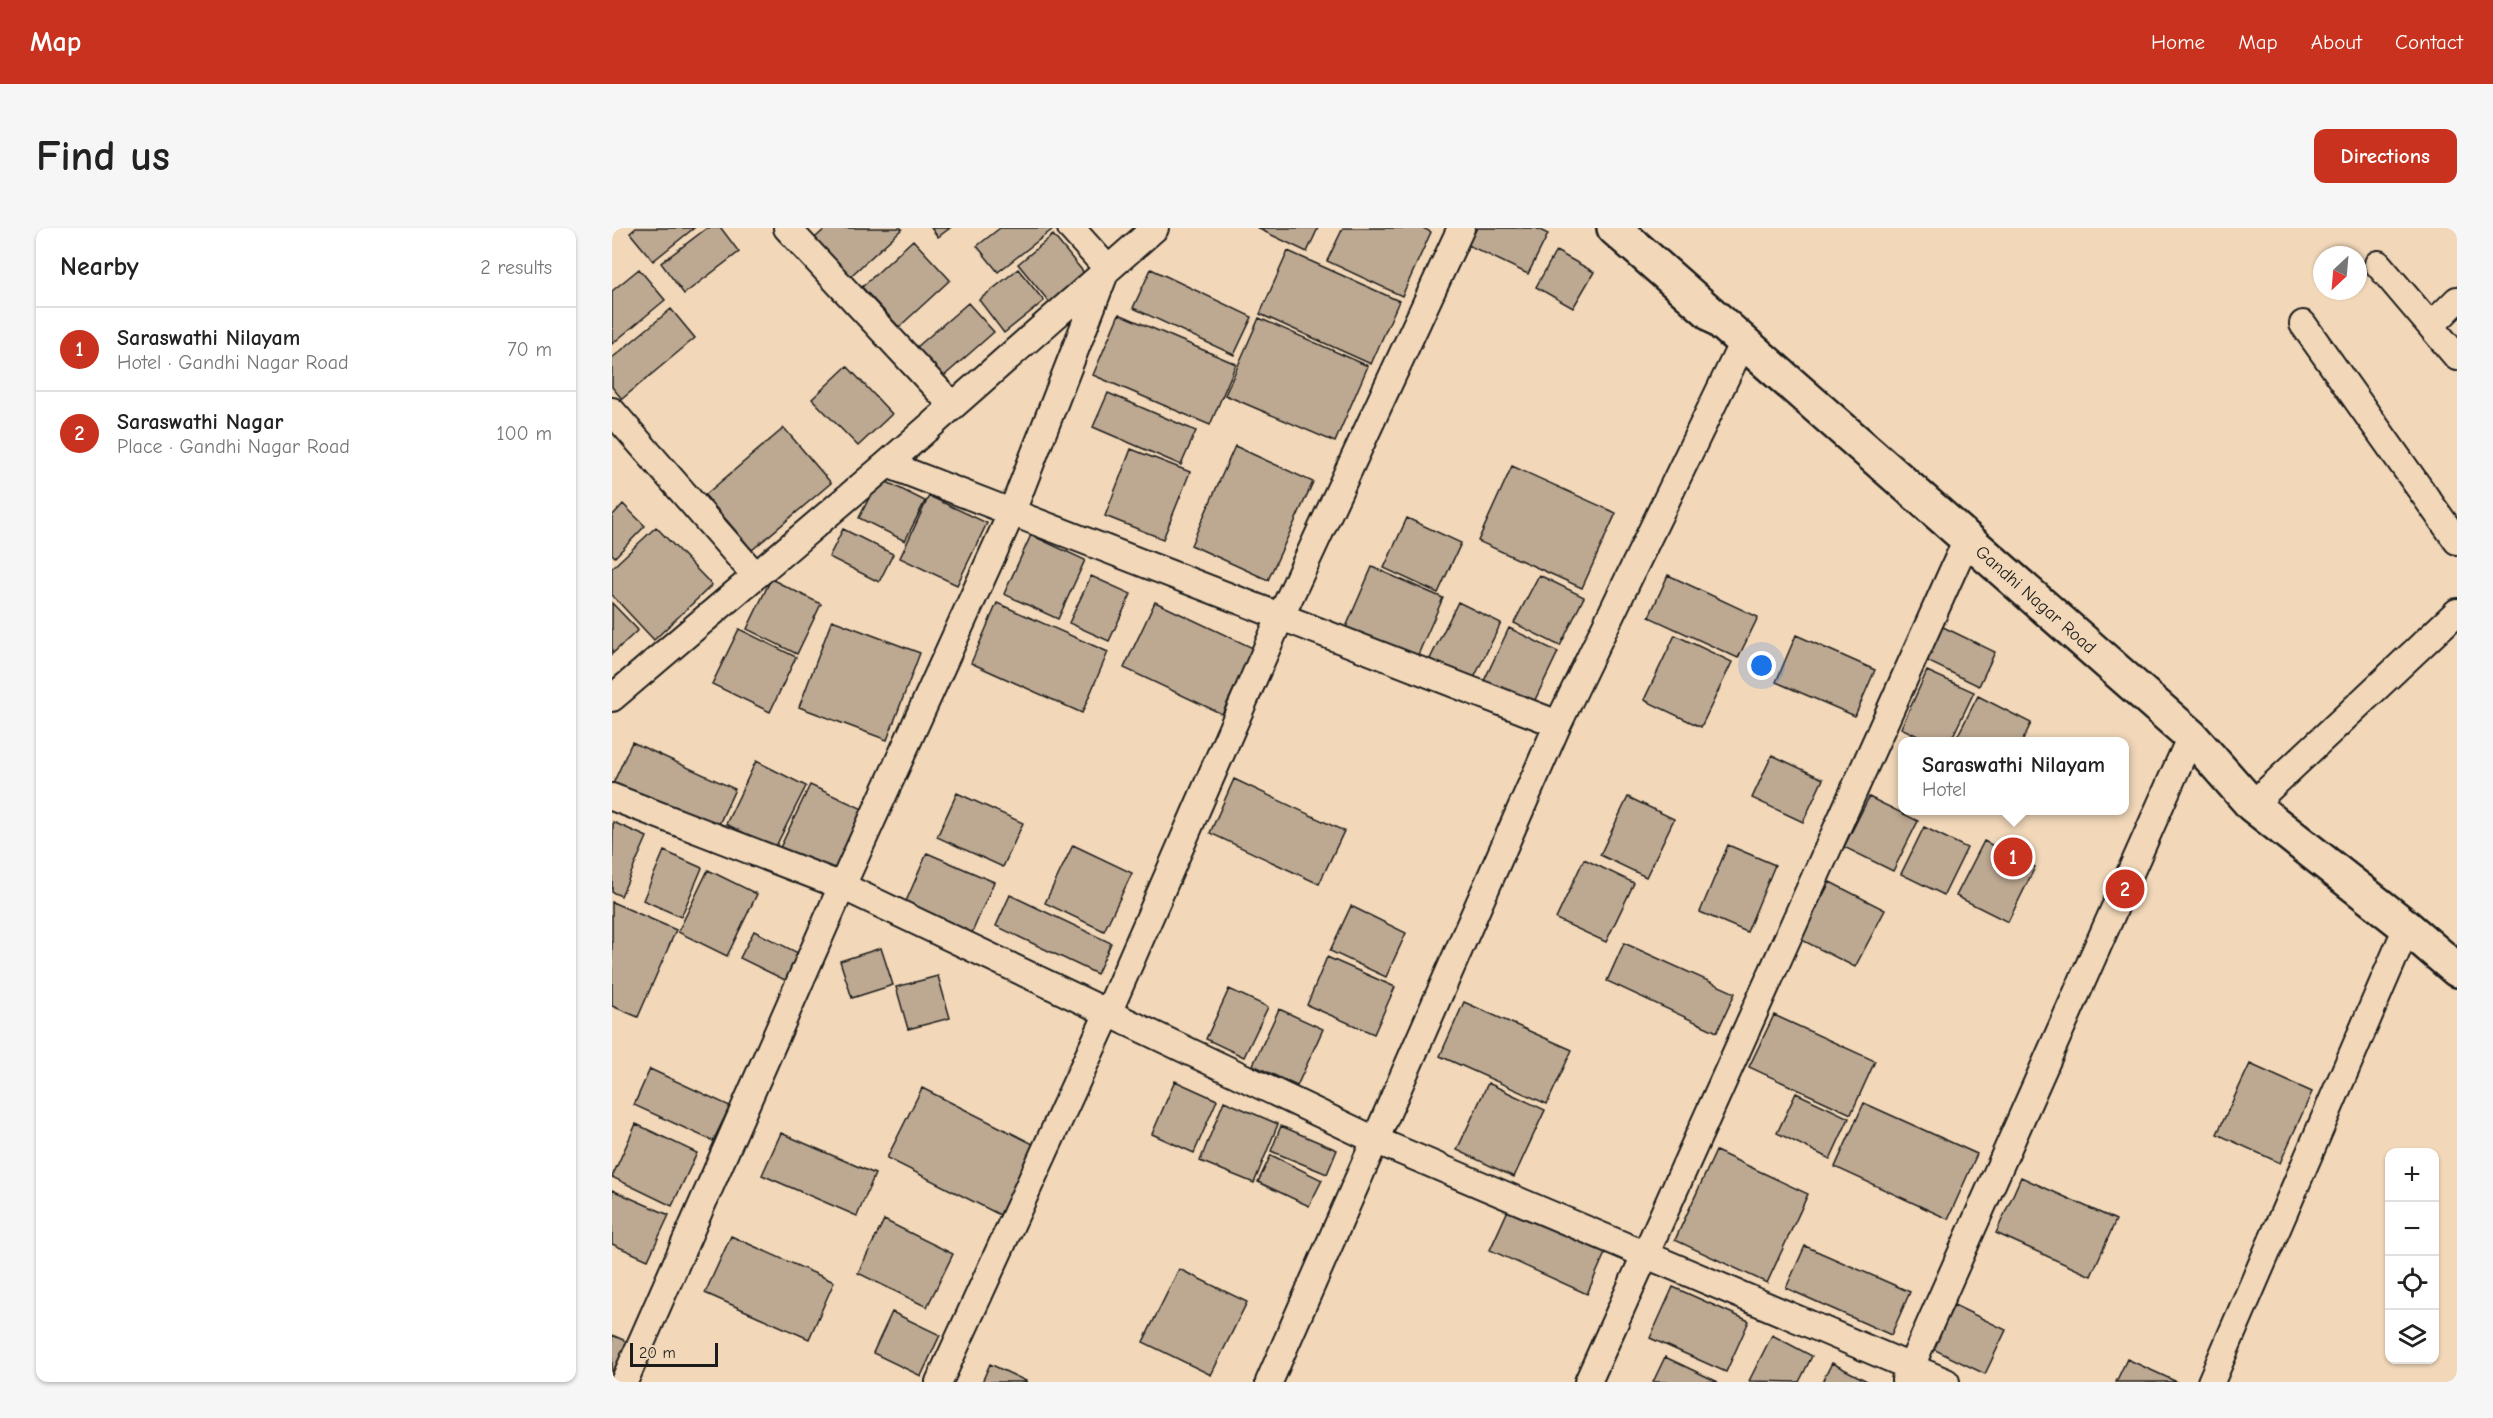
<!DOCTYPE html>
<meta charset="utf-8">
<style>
:root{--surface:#fff;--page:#f6f6f6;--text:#222;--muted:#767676;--line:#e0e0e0;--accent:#c8321e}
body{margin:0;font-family:"Comic Neue",sans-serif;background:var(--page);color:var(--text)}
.controls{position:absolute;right:18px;bottom:18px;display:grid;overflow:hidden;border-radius:12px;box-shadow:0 2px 4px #0004}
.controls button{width:54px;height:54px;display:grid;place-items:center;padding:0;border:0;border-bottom:2px solid var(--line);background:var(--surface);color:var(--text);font:30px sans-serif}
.compass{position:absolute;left:1701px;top:18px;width:54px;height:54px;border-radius:50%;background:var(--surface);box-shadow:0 2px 4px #0004;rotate:206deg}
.scale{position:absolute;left:18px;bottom:15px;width:88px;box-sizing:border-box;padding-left:6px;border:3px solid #1c1c1c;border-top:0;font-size:16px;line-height:21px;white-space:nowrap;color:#1c1c1c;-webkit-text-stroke:4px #f2d8b9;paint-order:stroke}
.you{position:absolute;left:1150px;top:438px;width:21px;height:21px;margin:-15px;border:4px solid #fff;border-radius:50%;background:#1a73e8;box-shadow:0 0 0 9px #1a73e833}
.badge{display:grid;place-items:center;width:39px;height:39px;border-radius:50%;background:var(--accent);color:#fff;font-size:20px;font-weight:700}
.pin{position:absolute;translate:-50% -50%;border:3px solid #fff;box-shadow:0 2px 6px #0006}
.popup{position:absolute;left:1286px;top:509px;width:231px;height:78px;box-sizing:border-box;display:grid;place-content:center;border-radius:12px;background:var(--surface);filter:drop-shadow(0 2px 4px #0005);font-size:20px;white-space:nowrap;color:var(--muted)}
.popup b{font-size:22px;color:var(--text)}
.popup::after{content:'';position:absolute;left:50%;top:100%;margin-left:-12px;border:12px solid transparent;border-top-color:var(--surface)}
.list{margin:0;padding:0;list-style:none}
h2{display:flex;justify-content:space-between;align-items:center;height:78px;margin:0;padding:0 24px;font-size:26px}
h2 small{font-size:20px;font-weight:400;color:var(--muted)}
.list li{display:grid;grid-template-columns:39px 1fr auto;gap:18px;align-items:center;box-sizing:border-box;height:84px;padding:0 24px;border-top:2px solid var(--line)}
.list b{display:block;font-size:22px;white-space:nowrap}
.list p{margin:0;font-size:20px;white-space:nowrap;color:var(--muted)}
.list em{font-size:20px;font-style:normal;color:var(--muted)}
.icon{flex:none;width:33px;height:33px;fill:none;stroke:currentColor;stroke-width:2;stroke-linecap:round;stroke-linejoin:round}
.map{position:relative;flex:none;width:1845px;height:1154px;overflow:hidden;border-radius:12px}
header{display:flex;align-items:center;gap:36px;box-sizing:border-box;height:84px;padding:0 30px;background:var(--accent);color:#fff}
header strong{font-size:28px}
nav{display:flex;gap:33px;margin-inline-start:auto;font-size:21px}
.intro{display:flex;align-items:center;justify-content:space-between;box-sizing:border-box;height:144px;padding:0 36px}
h1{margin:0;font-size:42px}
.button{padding:15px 27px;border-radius:12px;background:var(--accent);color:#fff;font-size:21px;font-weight:700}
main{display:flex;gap:36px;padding:0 36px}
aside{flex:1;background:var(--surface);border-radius:12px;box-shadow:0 2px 4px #0004}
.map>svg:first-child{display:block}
.building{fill:#bda992;stroke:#1c1c1c;stroke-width:1.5}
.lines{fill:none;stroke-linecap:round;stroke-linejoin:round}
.minor-casing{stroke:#1c1c1c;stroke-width:30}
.tertiary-casing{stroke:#1c1c1c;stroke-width:38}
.minor{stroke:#f2d8b9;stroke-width:26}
.tertiary{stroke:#f2d8b9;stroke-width:33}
.labels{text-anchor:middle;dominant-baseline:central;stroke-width:4.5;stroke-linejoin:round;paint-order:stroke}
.street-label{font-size:18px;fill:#1c1c1c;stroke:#f2d8b9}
</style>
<header>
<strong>Map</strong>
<nav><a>Home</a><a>Map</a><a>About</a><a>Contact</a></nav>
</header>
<div class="intro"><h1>Find us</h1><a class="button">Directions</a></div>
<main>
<aside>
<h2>Nearby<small>2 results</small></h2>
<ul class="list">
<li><span class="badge">1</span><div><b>Saraswathi Nilayam</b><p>Hotel · Gandhi Nagar Road</p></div><em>70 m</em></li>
<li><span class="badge">2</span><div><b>Saraswathi Nagar</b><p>Place · Gandhi Nagar Road</p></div><em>100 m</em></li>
</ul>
</aside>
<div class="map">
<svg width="1845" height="1154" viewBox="0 0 1845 1154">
<rect width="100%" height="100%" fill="#f2d8b9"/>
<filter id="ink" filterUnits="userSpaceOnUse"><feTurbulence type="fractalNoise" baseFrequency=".0167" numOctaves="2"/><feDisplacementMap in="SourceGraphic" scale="12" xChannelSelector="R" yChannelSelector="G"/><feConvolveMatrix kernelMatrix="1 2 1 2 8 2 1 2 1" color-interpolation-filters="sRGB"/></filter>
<g filter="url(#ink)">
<path class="building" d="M24,0H82L41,33L18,5Z
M95,0H109L127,24L72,66L49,35Z
M214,0H289L290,1L231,55L195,17Z
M319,0H338L326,9Z
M388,0H440L441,1L386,44L365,18Z
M645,0H706L695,24Z
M731,0H811L819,4L790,68L715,33Z
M865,0H924L936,6L916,46L856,17Z
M441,7L473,46L438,75L406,36Z
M301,12L338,52L287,99L250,59Z
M676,23L787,73L759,136L648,86Z
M944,23L982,44L961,80L924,59Z
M27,41L53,72L0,116V63Z
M406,41L432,73L392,105L367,72Z
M539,41L640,89L622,127L521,80Z
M356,75L382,104L332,148L305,119Z
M59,81L83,110L10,171L0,159V130Z
M507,86L624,136L598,197L481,147Z
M647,90L756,138L723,214L613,167Z
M235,138L280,186L246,218L200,171Z
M496,165L584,203L569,237L481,199Z
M172,200L219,255L140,322L93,267Z
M623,218L701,254L656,352L579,317Z
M519,221L578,244L551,311L493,288Z
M900,238L1004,285L970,360L866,313Z
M267,250L313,273L293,313L247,290Z
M317,268L375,295L345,357L288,330Z
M11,276L33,298L3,329L0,326V288Z
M795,290L849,315L826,365L772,340Z
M44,299L100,357L42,412L0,367V340Z
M231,301L281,326L267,354L217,329Z
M419,307L473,332L446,391L392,366Z
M760,339L831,370L801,438L731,406Z
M927,347L972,369L948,418L902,395Z
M1056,347L1146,389L1126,430L1037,389Z
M479,348L519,366L497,413L457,395Z
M159,351L209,376L185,426L135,401Z
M543,374L641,420L610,486L512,440Z
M846,374L889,395L857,460L814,439Z
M0,375L26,402L0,426Z
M385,375L496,424L470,485L359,435Z
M220,392L308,425L275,512L187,479Z
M1329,398L1383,424L1367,458L1313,432Z
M897,400L946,424L920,478L871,455Z
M127,401L184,429L158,484L100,456Z
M1063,407L1120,434L1089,499L1032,472Z
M1184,407L1263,442L1243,488L1164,454Z
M1315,443L1362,464L1338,514H1318L1289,500Z
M1366,468L1419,495L1410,514H1349L1344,511Z
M20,514L123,561L103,605L0,558Z
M1160,527L1211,551L1191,594L1140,570Z
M144,533L194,558L163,620L114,596Z
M622,551L732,603L707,656L598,605Z
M198,557L253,582L221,650L166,624Z
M345,565L411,595L391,639L325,609Z
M1016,569L1062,591L1034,649L988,627Z
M1257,569L1306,593L1281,643L1232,619Z
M1,594L35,609L9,668L0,664Z
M1312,599L1355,620L1332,667L1289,646Z
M1372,613L1423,639L1396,694L1344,668Z
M461,617L520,645L492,703L433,675Z
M1116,617L1163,637L1135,704L1088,684Z
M52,623L90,640L69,689L31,672Z
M315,625L382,654L359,707L292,678Z
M972,631L1022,655L994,714L944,691Z
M96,642L145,666L115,728L66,704Z
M1218,654L1273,682L1243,739L1188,711Z
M398,667L499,715L485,746L384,698Z
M0,674L64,702L26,789L0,778Z
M739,678L794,705L774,749L718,723Z
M142,703L190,727L177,754L128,730Z
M1012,715L1123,765L1105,804L995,753Z
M269,720L281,757L240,770L228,733Z
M715,729L783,759L762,806L695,777Z
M326,748L338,790L296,801L284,759Z
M617,761L656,779L632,829L594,811Z
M852,774L960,822L935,876L828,828Z
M667,781L711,801L685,858L641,837Z
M1162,787L1263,833L1239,886L1137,839Z
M1638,836L1700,864L1668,935L1605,906Z
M38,841L118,878L101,913L22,877Z
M563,853L605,872L582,925L540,906Z
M876,855L933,882L902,949L845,922Z
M310,860L423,917L388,987L275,930Z
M1184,865L1237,890L1218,931L1165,905Z
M612,873L666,896L642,955L588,933Z
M1252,875L1365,926L1336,991L1223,939Z
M24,896L85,925L60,978L0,949Z
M669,898L725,922L715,946L659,923Z
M169,905L263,946L245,988L150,947Z
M1104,923L1196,966L1155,1055L1063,1012Z
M659,927L710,952L697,978L646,954Z
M1409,949L1504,992L1479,1048L1384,1005Z
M0,962L57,987L36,1032L0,1016Z
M897,980L994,1023L975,1066L878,1022Z
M272,992L341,1026L315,1079L246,1045Z
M119,1008L222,1054L197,1111L93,1065Z
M1193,1018L1298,1064L1279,1107L1174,1060Z
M567,1041L635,1074L599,1147L531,1114Z
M1061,1059L1137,1093L1114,1144L1038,1110Z
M1342,1077L1394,1102L1373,1146L1321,1121Z
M280,1084L328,1107L309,1148L261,1125Z
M0,1107L16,1114L0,1149Z
M1160,1107L1200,1128L1187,1154L1137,1153Z
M1053,1129L1106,1154H1041Z
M1515,1131L1565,1154H1504Z
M1220,1135L1257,1154H1210Z
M378,1136L416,1154H370Z"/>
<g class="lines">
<defs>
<path id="minor" d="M175,0L341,178
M1766,36L1845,129
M1691,96L1845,313
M1819,98L1845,72
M0,183L143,347
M275,236L946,496
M0,470L275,236L543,0
M0,569L230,658L763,912L1334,1154
M1640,577L1845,384
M1293,1152L1579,508
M12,1154L230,658L399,286L495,40L459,0
M327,1154L496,785L668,390L849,0
M657,1154L946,496L1131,114
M976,1154L1355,311
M1599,1154L1795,699"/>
<g id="tertiary">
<path id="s1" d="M1002,0L1579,508L1640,577L1795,699L1845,742"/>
</g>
</defs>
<use href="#minor" class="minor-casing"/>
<use href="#tertiary" class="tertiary-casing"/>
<use href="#minor" class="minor"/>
<use href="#tertiary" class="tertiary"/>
</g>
</g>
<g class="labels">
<g class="street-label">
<text stroke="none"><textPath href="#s1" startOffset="562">Gandhi Nagar Road</textPath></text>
</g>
</g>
</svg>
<div class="controls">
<button>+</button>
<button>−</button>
<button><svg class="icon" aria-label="locate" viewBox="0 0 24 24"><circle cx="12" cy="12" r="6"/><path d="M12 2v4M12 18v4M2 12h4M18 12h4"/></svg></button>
<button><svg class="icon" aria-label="layers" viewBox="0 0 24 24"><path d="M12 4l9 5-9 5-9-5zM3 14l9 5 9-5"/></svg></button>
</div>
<svg class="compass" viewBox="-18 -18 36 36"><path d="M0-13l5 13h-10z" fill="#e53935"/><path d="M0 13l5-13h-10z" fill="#767676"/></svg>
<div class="scale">20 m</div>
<div class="you"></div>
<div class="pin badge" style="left:1401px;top:629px">1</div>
<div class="popup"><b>Saraswathi Nilayam</b>Hotel</div>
<div class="pin badge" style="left:1513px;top:661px">2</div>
</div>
</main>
